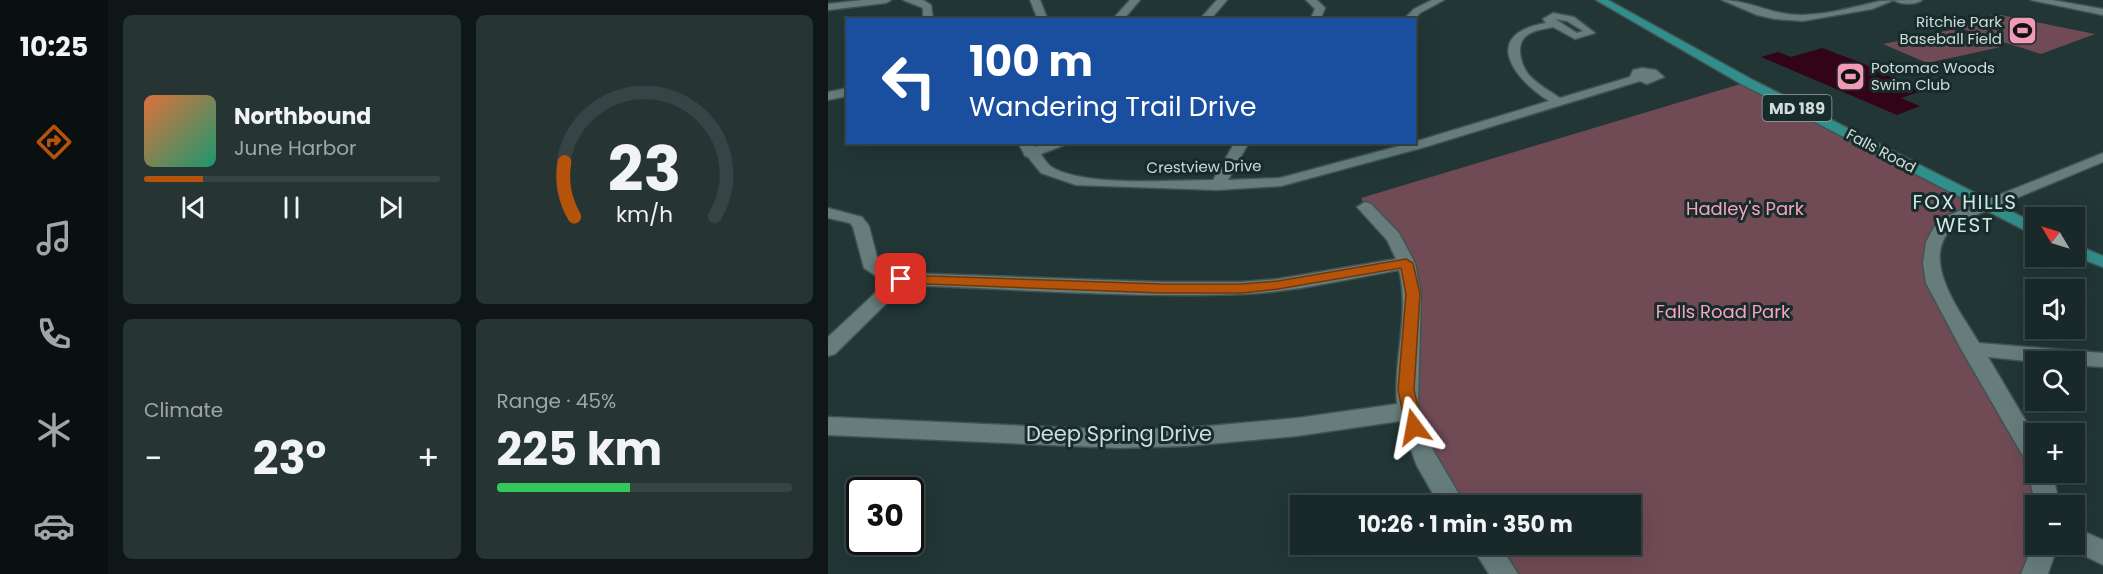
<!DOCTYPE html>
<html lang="en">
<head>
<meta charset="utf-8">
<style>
	body { margin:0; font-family:Poppins,sans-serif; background:#263434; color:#f1f3f6; height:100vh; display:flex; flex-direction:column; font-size:22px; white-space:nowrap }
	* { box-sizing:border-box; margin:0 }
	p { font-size:20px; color:#9fa6a8 }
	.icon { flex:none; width:33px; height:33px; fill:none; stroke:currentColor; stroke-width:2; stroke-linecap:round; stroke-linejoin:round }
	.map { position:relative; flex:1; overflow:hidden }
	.panel { display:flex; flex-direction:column; gap:15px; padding:15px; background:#0e1616; width:720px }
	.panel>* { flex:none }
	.hud { position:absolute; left:18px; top:18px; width:570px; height:126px; border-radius:0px; box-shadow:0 6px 24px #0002,0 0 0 2px #374445; background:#1a4fa0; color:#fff; overflow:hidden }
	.needle { width:39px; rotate:308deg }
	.fabs { position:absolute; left:1197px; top:207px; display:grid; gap:12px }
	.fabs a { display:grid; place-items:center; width:60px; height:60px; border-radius:0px; background:#192828; box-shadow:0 6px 24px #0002,0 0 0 2px #374445; font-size:30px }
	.speed { position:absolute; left:18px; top:477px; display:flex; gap:12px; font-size:30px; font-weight:700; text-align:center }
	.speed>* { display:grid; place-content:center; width:78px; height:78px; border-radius:50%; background:#192828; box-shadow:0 6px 24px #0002,0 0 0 2px #374445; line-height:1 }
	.speed .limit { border:3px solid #111; border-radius:9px; background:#fff; color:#111 }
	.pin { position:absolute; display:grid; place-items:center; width:51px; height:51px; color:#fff; margin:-26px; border-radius:12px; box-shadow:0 3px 9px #0006 }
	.me { position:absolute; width:66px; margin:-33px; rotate:347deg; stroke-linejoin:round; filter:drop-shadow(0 0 4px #0008) }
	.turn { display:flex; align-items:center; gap:21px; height:126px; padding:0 24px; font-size:27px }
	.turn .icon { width:78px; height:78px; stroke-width:2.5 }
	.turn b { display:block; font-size:42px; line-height:51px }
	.big { font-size:45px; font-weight:700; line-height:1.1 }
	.panel .tile { flex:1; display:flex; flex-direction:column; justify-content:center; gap:9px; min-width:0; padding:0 21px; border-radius:9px; background:#263434 }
	.panel .dial { align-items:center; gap:0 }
	.dial svg { height:156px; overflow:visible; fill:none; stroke:#374445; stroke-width:7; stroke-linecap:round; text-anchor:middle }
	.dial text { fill:#f1f3f6; stroke:none }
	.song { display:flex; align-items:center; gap:18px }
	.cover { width:72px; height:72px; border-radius:9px; background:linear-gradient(135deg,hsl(20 70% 55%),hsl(160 70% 35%)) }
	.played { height:6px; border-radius:3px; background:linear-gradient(90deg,#b45309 20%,#374445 20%) }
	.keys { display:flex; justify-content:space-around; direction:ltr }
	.heat { display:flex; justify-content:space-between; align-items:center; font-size:33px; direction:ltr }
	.charge { height:9px; border-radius:4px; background:linear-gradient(90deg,#34c759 45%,#374445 0) }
	.panel .tiles { flex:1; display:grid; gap:15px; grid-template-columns:repeat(2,1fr) }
	.trip { position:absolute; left:462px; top:495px; width:351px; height:60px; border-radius:0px; background:#192828; box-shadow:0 6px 24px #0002,0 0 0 2px #374445; font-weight:700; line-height:60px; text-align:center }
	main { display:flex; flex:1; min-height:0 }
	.menu { display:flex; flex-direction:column; width:108px; justify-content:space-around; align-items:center; background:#0a1010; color:#9fa6a8 }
	.menu .icon { width:42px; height:42px }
	.menu .selected { color:#b45309 }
	.menu b { font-size:27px; color:#f1f3f6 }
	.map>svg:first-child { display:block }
</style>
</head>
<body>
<main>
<nav class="menu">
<b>10:25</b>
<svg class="icon selected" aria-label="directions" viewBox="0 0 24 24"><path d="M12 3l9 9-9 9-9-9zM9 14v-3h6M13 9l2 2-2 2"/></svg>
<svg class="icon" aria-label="music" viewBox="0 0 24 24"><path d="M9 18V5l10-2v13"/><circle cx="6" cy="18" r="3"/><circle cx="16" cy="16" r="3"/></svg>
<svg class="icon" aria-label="phone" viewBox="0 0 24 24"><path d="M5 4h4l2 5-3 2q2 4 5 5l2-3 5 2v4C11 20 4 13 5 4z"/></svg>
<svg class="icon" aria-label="climate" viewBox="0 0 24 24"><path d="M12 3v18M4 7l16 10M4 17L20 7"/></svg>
<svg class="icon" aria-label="car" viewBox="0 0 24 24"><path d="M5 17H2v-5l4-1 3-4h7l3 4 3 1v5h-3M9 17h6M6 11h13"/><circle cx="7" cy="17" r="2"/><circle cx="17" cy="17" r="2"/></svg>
</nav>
<section class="panel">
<div class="tiles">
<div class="tile">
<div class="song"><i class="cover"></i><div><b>Northbound</b><p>June Harbor</p></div></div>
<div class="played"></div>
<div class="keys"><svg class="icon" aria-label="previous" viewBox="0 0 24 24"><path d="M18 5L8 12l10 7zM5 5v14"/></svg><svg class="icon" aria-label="pause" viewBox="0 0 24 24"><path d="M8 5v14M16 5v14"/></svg><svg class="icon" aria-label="next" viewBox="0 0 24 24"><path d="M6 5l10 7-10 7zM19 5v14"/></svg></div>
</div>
<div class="tile dial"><svg viewBox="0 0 100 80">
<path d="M14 69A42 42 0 1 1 86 69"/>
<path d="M14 69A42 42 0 0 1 9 41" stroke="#b45309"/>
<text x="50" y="56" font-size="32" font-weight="700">23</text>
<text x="50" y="72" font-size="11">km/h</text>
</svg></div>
<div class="tile"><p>Climate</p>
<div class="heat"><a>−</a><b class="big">23°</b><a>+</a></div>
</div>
<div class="tile"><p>Range · 45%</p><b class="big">225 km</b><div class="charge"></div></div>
</div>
</section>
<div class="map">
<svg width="1275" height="574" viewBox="0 0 1275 574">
	<rect width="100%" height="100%" fill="#213635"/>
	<path fill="#704b56" d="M1168,14l99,20 -54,20 -85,-27z
		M1127,29l46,18 -74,16 -44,-19z
		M919,82l237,124 -40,20 -11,48 103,198 12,33 -12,1 -2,68h-529l-22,-29 147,-1v-38l-176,-1 -35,-62 -13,-180 -41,-56 -4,-9z"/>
	<path fill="#330418" d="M994,48l40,15 59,28 -20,7 19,8 -23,9 -136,-58 17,-5 13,5z"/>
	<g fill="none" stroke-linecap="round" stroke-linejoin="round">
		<defs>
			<path id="minor" d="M35,0h28l-5,3 -58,7v-6z
				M75,0h20l8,5 2,15h-10v-12z
				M202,0h10l8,20h-10z
				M302,0h10l-17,20h-11z
				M389,0h10l-17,20h-11z
				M478,0h11l8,8 -5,12h-10l5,-11z
				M604,0h12l-24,13 -6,7h-11l11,-11z
				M894,0c28,0 51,16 81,15 26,-1 52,-8 77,-14 13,-1 29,-1 42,-1 -6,5 -22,5 -28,0l-22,9 -69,12 -28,-2 -18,-4z
				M1203,0h21l51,9v6z
				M725,13l21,4 21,16 -20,6 -22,-12c-8,2 -20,3 -27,9 -11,9 -5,30 3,39 9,10 21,16 31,23l70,-21 3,-7 9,-2 14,2 8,7 -17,7 -7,-3 -215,66 -144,39 -64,4 -141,-5 -35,-12 -13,-16 -3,-1 -7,-14h14l3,5 15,-5h22l-31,12c3,5 7,11 12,14 37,19 117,12 160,12l22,-38h14l-21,38 52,-2 134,-36 135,-41c-38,-24 -67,-67 -3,-78l-3,-4zM727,19l12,2 16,10 -6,2z
				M20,88v8l-20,4v-8z
				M1275,153v9l-144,60c-45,32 0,87 20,121l124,10v14l-29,-2v-3h-38l-48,-5 48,81v34h16l8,34h-24l-8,-34 2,-4 -69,-119 -35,-66 -3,-20 3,-21 8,-15 13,-11z
				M537,202l6,2 28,29 16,30 6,32 -3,109 15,46 33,56h-26l-23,-40 -17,-45 -103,15 -110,10 -69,2 -290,-13v-18l290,13 69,-2 110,-10 100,-14c-4,-44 13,-90 2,-134 -52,9 -105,22 -157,24 -112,4 -225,-5 -337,-9l-70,69 -7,2v-19l60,-56 -9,-3 -15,-10 -11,-41 -3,-4 -22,-5v-10l34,9 7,9 9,35 13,9 11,3 259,9h81l36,-3 118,-20 -9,-19 -30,-33z
				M1246,527l29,13v25l-38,-19 -1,-2h10z
				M1208,537v7h22l-10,30h-27z
				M642,544h29l19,30h-29z"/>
			<path id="major" d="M768,0h12l143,79 285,145v12l-293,-151z
				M1246,244l29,12v11l-29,-11z"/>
		</defs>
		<use href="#minor" stroke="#405352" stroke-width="3"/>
		<use href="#major" stroke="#405352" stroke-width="3"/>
		<use href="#minor" fill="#667d7c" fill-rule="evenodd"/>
		<use href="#major" fill="#328e8b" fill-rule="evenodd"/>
	</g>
	<path fill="#b45309" stroke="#753606" stroke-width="1.5" d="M578,259l7,4 7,31 -6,96 9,37 -3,5 -6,2 -6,-2 -2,-5 -8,-37 8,-96 -5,-26 -123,21 -36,4h-81l-260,-10 -7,-4 7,-4 260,9h81l36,-3z"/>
	<defs>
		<symbol id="stadium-square" viewBox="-11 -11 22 22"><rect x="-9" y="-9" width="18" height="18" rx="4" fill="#f09ab5" stroke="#172c2b"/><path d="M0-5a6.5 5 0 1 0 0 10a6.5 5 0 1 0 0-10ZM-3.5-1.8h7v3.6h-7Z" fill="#111"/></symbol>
	</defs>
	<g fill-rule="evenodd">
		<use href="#stadium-square" x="1178" y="14" width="33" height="33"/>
		<use href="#stadium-square" x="1006" y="60" width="33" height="33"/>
	</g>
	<g text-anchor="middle" stroke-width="6" stroke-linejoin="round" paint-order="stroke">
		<g font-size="15" fill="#d0dcdb" stroke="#172c2b" text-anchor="end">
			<text x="1174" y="27">Ritchie Park<tspan x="1174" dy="17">Baseball Field</tspan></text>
			<text x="1043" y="73" text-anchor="start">Potomac Woods<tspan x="1043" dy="17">Swim Club</tspan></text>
		</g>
		<g font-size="15" fill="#d0dcdb" stroke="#172c2b">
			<text transform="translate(1053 151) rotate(28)" y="5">Falls Road</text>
			<text transform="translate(376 167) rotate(-1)" y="5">Crestview Drive</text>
		</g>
		<rect fill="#172c2b" stroke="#98a7a6" stroke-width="1.5" x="934.5" y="95" width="69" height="26" rx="4.5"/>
		<g font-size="16" font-weight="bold" fill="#d0dcdb">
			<text x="969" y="114">MD 189</text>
		</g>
		<g font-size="18" fill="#f9a2bd" stroke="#172c2b">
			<text x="917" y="215">Hadley's Park</text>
			<text x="895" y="318">Falls Road Park</text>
		</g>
		<g font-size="20" letter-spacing="1.5" fill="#cfe9e7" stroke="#172c2b">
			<text x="1137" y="209">FOX HILLS<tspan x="1137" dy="23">WEST</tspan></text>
		</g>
		<g font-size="21" fill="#d0dcdb" stroke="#172c2b">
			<text x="291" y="441">Deep Spring Drive</text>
		</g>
	</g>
</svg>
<div class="fabs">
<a><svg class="needle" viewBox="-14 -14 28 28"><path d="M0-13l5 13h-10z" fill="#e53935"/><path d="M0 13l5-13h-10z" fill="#9fa6a8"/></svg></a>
<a><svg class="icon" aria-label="sound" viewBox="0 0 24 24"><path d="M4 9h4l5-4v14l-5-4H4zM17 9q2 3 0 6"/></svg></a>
<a><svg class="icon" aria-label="search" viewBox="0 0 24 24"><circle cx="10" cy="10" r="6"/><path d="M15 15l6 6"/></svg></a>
<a>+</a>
<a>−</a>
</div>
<div class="speed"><div class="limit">30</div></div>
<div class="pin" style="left:73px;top:279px;background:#d93025"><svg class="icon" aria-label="arrive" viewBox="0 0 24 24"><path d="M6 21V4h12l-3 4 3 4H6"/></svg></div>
<svg class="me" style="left:586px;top:427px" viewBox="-20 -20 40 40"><path d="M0-17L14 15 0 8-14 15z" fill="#b45309" stroke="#fff" stroke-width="4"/></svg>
<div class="trip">10:26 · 1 min · 350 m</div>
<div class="hud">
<div class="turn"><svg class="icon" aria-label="left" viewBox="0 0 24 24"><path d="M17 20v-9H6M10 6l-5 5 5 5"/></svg><div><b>100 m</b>Wandering Trail Drive</div></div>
</div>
</div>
</main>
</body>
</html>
